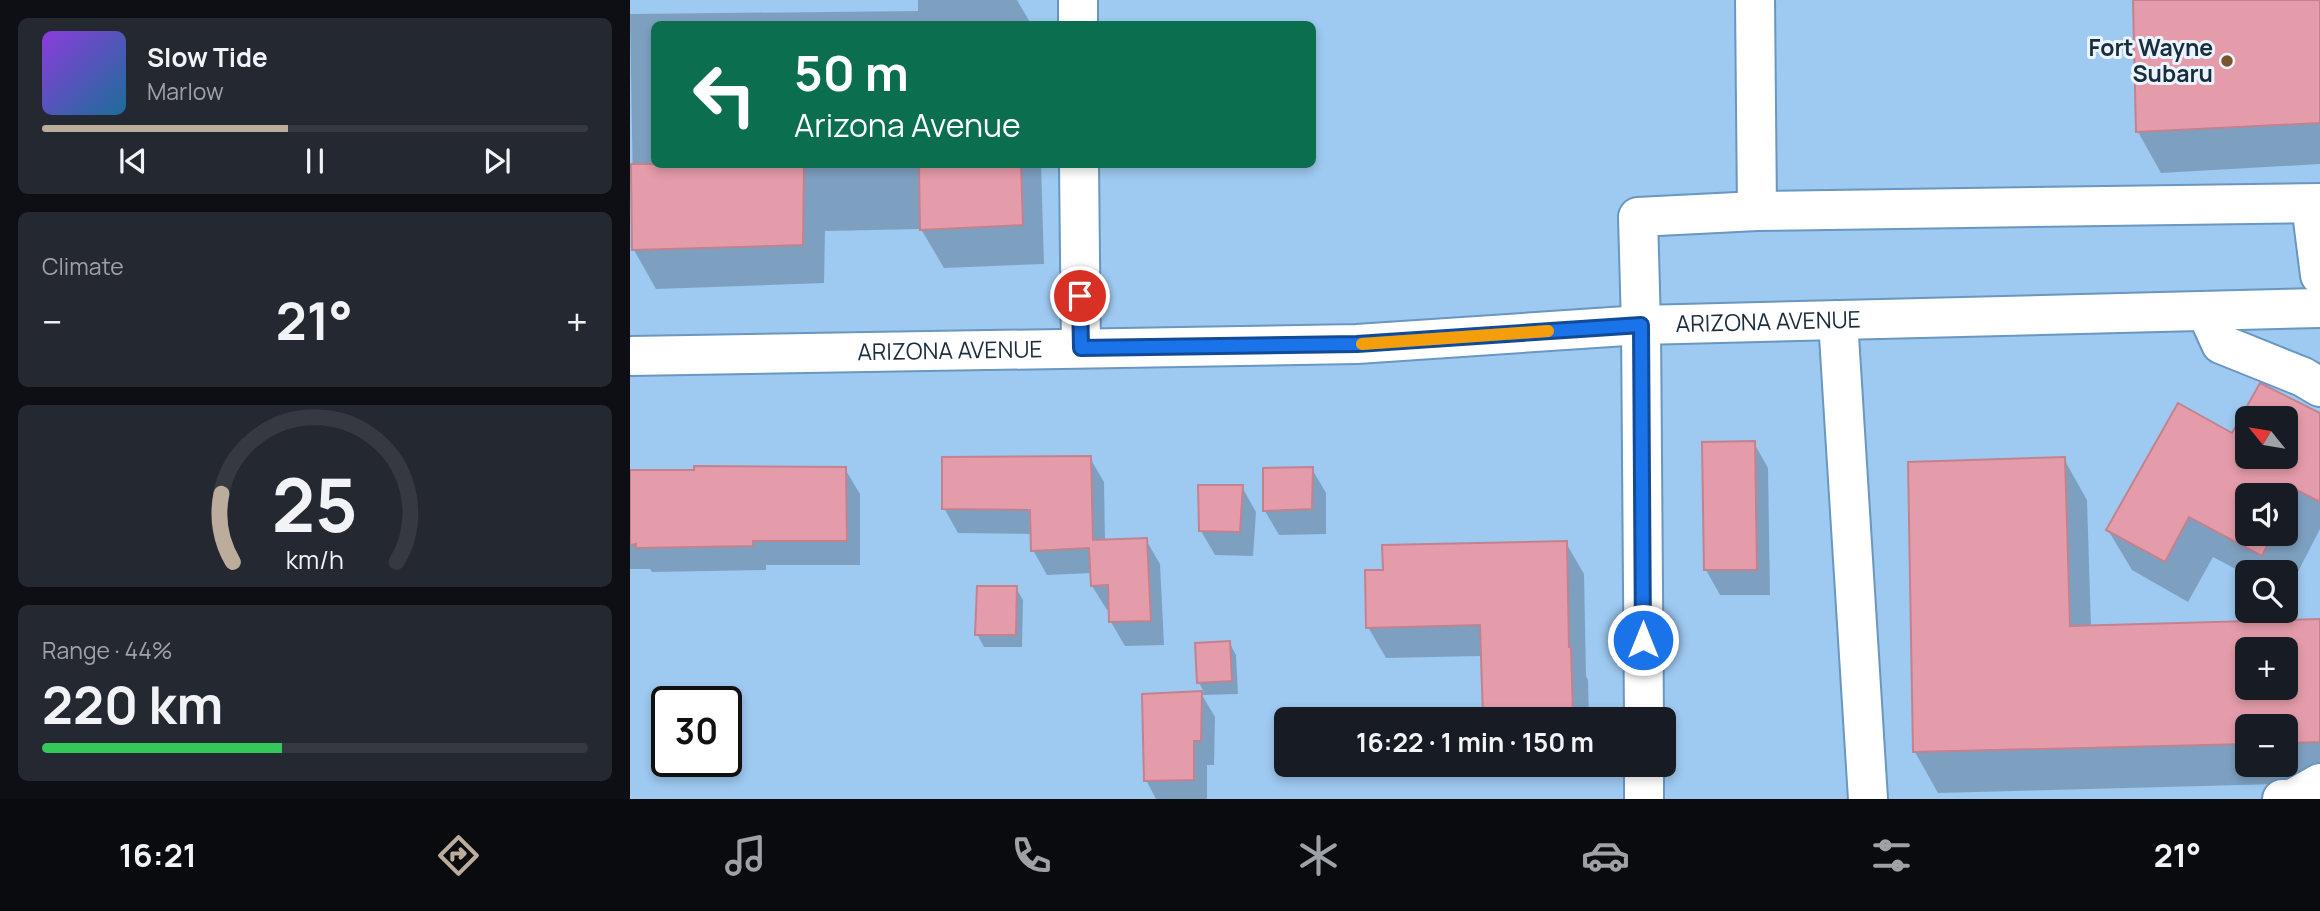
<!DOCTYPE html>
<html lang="en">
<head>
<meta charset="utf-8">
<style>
	body { margin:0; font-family:Manrope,sans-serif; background:#242831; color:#f1f3f6; height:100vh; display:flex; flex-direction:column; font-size:26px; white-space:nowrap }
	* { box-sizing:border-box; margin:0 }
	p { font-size:23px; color:#9ea1a6 }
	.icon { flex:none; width:38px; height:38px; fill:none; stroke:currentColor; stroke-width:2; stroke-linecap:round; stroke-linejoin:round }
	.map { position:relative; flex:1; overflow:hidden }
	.sheet { display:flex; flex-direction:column; gap:18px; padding:18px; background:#0d0f14; width:630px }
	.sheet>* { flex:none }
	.top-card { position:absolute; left:21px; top:21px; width:665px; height:147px; border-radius:10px; box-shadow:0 4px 10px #0003; background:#0b6e4f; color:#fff; overflow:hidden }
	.needle { width:46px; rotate:300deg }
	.controls { position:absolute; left:1605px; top:406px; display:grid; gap:14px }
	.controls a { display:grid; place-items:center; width:63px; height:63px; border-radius:10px; background:#171b24; box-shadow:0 4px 10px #0003; font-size:35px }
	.speed { position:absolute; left:21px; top:686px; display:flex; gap:14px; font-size:35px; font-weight:700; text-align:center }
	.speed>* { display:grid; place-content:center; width:91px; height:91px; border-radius:50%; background:#171b24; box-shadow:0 4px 10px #0003; line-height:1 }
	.speed .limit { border:4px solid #111; border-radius:10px; background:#fff; color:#111 }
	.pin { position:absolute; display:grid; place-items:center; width:60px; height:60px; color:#fff; margin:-30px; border:4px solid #fff; border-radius:50%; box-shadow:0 2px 7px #0007 }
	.me { position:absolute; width:77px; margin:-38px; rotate:0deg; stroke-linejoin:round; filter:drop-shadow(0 0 5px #0008) }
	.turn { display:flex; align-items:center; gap:24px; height:147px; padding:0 28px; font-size:32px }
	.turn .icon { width:91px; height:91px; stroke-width:2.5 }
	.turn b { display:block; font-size:49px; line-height:60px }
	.big { font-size:52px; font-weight:700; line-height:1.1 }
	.sheet .card { flex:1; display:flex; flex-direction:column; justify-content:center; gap:10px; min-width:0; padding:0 24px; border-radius:10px; background:#242831 }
	.sheet .dial { align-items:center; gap:0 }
	.dial svg { height:182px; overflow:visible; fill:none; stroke:#363941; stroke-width:7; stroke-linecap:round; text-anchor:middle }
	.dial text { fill:#f1f3f6; stroke:none }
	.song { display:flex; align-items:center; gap:21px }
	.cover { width:84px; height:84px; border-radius:10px; background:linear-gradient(135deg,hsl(270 70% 55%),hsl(200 70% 35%)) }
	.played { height:7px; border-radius:4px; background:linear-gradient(90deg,#bbac9c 45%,#363941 45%) }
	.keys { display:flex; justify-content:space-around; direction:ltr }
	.heat { display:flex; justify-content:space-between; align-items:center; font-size:38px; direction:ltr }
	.charge { height:10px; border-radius:5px; background:linear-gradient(90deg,#34c759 44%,#363941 0) }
	.trip { position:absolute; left:644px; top:707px; width:402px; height:70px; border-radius:10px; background:#171b24; box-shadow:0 4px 10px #0003; font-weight:700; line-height:70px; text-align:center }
	.menu { display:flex; height:112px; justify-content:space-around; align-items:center; background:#090b0e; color:#9ea1a6 }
	.menu .icon { width:49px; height:49px }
	.menu .current { color:#bbac9c }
	.menu b { font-size:32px; color:#f1f3f6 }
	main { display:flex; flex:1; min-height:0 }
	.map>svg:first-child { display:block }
</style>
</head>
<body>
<main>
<section class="sheet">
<div class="card">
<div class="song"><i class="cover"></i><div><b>Slow Tide</b><p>Marlow</p></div></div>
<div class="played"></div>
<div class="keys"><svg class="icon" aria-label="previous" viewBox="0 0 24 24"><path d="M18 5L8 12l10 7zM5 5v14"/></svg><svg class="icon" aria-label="pause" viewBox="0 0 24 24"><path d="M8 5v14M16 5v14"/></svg><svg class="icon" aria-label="next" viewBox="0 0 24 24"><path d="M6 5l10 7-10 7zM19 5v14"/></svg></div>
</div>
<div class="card"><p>Climate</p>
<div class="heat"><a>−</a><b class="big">21°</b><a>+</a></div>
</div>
<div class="card dial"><svg viewBox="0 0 100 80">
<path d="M14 69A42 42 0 1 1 86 69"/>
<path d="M14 69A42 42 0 0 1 9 39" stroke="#bbac9c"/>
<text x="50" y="56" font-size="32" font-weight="700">25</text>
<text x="50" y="72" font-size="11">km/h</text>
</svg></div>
<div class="card"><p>Range · 44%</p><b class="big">220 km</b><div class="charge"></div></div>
</section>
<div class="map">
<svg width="1690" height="799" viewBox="0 0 1690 799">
	<rect width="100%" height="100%" fill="#b2d8fc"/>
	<path fill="#9ec9f0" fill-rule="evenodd" d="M0,0h1690v799h-1690zM24,24h658v140h-658zM1617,418h39v39h-39zM1617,495h39v39h-39zM1617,572h39v39h-39zM1617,649h39v39h-39zM37,702h59v59h-59zM656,719h378v46h-378zM1617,726h39v39h-39z"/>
	<path fill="#0003" fill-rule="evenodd" d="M288,0h99l14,24h-377v140h387l3,100 -100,4 -23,-39 -96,2 -1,52 -168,6 -22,-39 -4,-236 288,-3z
		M1504,0h186v164l-159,9 -23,-41z
		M1631,385l59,30v114l-34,66v-23h-39v3l-34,-18 -25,45 -56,-32 -24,-40 124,-95zM1617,418h39v39h-39zM1617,495h39v39h-39z
		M1124,443l14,25 2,127h-50l-14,-25z
		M460,458l14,24 1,59 41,-1 14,24 4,81 -39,1 -14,-24v-12h-4l-15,-24v-13l-45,2 -14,-25v-16l-75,-1 -14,-25z
		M1434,459l23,41 4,127 229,-6v162l-382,10 -23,-41 -5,-288zM1617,649h39v39h-39zM1617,726h39v39h-39z
		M215,469l15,25v71h-94v5l-114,2 -2,-3h-20v-98z
		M682,469l14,24v41l-47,1 -14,-24z
		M612,487l14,25 -3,44 -38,-1 -14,-24z
		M936,543l18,31 2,102 2,4 1,39h-104l-3,-63 -96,2 -18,-31 16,-56z
		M386,588l7,12 -1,47h-38l-7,-13z
		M599,642l7,13 2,39 -36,1 13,22 -1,48h-7v34h-51l-10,-19 -2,-84 60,-4 -5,-9z"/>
	<path fill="#e59caa" stroke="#c2828e" stroke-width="2" fill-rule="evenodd" d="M1503,0h187v123l-184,9z
		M1,164h173l-1,81 -171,5z
		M289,164h102l2,61 -103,5z
		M1630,383l60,30v89l-23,-12 -11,21v-16h-39v39h26l-11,22 -73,-39 -24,45 -59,-32 72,-127 54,30zM1617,418h39v39h-39z
		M1125,441l2,129h-53l-2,-128z
		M461,456l2,84 54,-2 4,83 -42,1 -1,-37 -17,1 -2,-38 -58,3 -1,-41 -88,-1v-52z
		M1435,457l5,169 250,-7v123l-34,1v-17h-39v18l-334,8 -5,-290zM1617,649h39v39h-39z
		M64,466l152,1 1,74h-94v5l-117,2v-4l-6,1v-75h64z
		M683,467l-1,42 -49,2v-43z
		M568,485h45l-3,47 -41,-1z
		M937,541l2,106h2l2,69 -90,2 -3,-93 -114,3 -1,-58h18l-1,-25z
		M347,586h40l-1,49h-41z
		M600,641l2,40 -35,2 -2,-40z
		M572,691l-1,50h-7v39l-50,1 -2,-87z"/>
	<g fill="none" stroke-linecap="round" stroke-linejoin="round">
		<defs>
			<g id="minor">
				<path d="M448,0v24"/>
				<path d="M1125,0l2,211"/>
				<path d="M449,164l2,184"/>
				<path d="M1681,204l9,71"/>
				<path d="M1576,311l15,33 82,33 17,10"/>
				<path d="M1208,320l30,479"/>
				<path id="s1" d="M0,356l727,-12 284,-19 679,-17"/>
				<path d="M1014,719l-3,-394 -3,-108 119,-6 563,-8"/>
				<path d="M1014,765v34"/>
				<path d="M1652,799h10l28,-16"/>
			</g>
		</defs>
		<use href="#minor" stroke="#6997c1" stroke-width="42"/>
		<use href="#minor" stroke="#fff" stroke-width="38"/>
	</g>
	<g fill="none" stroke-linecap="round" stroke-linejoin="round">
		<defs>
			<path id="route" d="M450,296l1,52 276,-4 284,-19 2,315"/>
		</defs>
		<use href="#route" stroke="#114b97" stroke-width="18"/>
		<use href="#route" stroke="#1a73e8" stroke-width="12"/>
		<path stroke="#f59e0b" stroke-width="12" d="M732,344l186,-13"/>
	</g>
	<circle fill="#79562f" stroke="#ecf5fe" stroke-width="2.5" cx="1597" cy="61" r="7"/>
	<g text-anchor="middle" stroke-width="6" stroke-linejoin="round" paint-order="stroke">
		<g font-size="23" font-weight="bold" fill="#1a2d3e" stroke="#ecf5fe" text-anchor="end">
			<text x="1583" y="56">Fort Wayne<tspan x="1583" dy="26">Subaru</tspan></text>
		</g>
		<g font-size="23" fill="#1a2d3e" stroke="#ecf5fe">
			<text dy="8" stroke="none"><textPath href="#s1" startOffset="1139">ARIZONA AVENUE</textPath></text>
			<text dy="8" stroke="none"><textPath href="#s1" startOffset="320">ARIZONA AVENUE</textPath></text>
		</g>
	</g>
</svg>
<div class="controls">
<a><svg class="needle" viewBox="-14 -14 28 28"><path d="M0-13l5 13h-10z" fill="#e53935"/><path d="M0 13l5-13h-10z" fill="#9ea1a6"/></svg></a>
<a><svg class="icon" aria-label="sound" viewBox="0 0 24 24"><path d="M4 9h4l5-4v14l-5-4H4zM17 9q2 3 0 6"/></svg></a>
<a><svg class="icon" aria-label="search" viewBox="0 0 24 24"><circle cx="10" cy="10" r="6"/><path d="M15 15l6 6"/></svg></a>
<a>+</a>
<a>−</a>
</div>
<div class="speed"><div class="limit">30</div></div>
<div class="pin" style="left:450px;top:296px;background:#d93025"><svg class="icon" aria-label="arrive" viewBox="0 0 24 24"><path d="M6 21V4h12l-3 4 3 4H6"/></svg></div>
<svg class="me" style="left:1013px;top:640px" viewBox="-20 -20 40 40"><circle r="17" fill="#1a73e8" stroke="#fff" stroke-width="3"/><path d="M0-11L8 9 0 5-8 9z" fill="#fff"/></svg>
<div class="trip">16:22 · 1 min · 150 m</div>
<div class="top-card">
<div class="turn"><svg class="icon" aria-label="left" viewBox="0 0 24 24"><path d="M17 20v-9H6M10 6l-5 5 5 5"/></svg><div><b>50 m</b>Arizona Avenue</div></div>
</div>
</div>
</main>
<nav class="menu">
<b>16:21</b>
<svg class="icon current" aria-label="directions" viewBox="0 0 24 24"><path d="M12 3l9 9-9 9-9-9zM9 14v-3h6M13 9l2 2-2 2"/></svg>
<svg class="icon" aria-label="music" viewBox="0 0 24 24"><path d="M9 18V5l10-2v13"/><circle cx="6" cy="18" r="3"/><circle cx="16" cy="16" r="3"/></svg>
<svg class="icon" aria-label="phone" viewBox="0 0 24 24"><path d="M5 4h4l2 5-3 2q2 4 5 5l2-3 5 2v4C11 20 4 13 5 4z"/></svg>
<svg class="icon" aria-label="climate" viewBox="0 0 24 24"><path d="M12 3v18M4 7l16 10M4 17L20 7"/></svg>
<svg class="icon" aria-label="car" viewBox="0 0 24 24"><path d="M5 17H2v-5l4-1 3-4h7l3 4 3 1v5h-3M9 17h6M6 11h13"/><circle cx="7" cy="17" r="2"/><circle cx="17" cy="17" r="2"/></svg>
<svg class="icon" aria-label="filters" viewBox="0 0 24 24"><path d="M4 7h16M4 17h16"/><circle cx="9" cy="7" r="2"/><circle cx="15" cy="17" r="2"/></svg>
<b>21°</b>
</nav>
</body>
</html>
